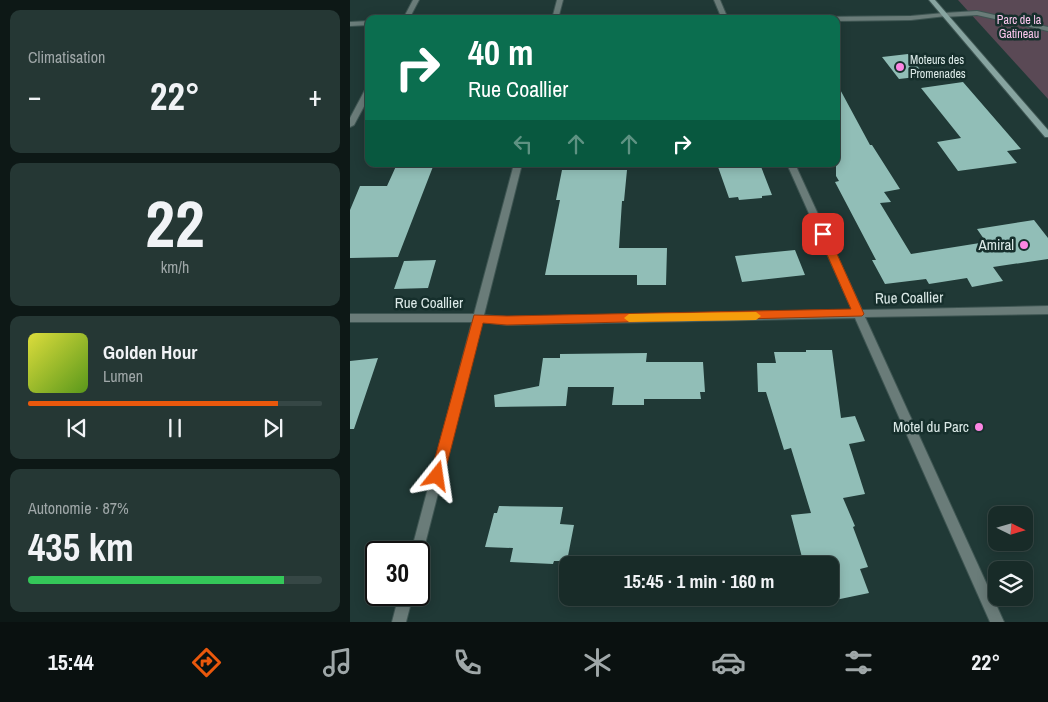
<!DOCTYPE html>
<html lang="fr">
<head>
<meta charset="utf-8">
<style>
	body { margin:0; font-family:"Archivo Narrow",sans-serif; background:#253734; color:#f1f3f6; height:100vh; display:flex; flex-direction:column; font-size:19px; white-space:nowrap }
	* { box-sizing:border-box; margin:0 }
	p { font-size:16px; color:#9fa7a8 }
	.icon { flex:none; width:28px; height:28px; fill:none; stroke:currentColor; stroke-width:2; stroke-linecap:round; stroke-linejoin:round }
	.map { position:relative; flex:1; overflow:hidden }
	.side { display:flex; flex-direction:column; gap:10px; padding:10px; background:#0d1816; width:350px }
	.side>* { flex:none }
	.guide { position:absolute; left:15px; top:15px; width:475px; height:152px; border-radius:10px; box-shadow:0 2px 12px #0003,0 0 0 1px #364745; background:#0b6e4f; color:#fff; overflow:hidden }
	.needle { width:32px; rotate:95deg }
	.fabs { position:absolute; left:638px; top:506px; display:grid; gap:10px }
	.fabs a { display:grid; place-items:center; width:45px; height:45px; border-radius:10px; background:#182b28; box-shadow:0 2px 12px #0003,0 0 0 1px #364745; font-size:25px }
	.speed { position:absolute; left:15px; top:541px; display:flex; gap:10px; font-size:25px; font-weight:700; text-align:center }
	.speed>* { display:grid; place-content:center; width:65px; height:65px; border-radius:50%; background:#182b28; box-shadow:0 2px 12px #0003,0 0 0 1px #364745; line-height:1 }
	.speed .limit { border:2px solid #111; border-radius:8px; background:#fff; color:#111 }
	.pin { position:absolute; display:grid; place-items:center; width:42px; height:42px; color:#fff; margin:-21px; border-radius:10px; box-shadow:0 2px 8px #0006 }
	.me { position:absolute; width:55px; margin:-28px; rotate:15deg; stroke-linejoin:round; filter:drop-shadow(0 0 4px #0008) }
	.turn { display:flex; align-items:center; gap:18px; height:105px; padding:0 20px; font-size:22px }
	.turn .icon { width:65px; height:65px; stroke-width:2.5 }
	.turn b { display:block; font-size:35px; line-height:42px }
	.lanes { display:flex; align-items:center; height:48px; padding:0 20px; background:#0003; justify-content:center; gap:25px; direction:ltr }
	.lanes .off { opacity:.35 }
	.big { font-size:38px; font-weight:700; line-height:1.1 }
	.side .card { flex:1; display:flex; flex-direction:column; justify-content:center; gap:8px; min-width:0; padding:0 18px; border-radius:10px; background:#253734 }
	.side .dial { align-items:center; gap:0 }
	.dial b { font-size:65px; line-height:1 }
	.song { display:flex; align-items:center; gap:15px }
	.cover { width:60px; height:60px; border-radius:8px; background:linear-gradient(135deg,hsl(60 70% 55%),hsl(90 70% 35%)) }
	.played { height:5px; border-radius:2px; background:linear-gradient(90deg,#ea580c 85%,#364745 85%) }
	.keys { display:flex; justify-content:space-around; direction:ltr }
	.heat { display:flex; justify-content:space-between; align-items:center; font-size:28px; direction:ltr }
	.charge { height:8px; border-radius:4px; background:linear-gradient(90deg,#34c759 87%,#364745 0) }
	.trip { position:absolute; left:209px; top:556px; width:280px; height:50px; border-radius:10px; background:#182b28; box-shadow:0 2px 12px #0003,0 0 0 1px #364745; font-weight:700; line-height:50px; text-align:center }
	.tabs { display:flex; height:80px; justify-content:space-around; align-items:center; background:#0a1110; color:#9fa7a8 }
	.tabs .icon { width:35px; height:35px }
	.tabs .current { color:#ea580c }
	.tabs b { font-size:22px; color:#f1f3f6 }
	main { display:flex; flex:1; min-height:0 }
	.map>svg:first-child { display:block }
</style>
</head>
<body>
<main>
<section class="side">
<div class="card"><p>Climatisation</p>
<div class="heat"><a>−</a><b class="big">22°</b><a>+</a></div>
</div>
<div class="card dial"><b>22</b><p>km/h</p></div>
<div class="card">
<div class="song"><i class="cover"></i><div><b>Golden Hour</b><p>Lumen</p></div></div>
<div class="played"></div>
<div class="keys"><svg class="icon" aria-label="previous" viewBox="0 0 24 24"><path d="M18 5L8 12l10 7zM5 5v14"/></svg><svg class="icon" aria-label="pause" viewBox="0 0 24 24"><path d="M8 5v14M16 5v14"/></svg><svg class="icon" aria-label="next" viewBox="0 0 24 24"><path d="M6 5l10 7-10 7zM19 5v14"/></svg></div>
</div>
<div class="card"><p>Autonomie · 87%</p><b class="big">435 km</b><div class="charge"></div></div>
</section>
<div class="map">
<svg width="698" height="622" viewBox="0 0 698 622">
	<rect width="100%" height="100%" fill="#203936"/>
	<path fill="#5a4955" d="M608,0h90v99z"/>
	<path fill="#91beb7" d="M558,54l17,22 -26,3 -17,-22z
		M486,82l34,63h2l28,44 -16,3 7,10 -11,1 31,51 75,-12 -9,-13 57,-9 14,18v21l-55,8 10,14 -31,6 -5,-9 -38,6 -3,-5 -41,5 -13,-24h4l-41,-78 4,-1 -3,-5z
		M613,82l58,67 -14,2 10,12 -59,8 -21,-29 24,-4 -40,-50z
		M47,164h37l-36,93 -48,1v-48l10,-24h27z
		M367,164h43l12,31 -10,1v2l-23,2 -1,-3 -9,1z
		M212,170h65l-3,31h-2l-3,47h48l-1,37h-29v-10h-92l15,-75h-4z
		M445,250l10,25 -63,7 -7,-26z
		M86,260l-8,28 -34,1 10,-28z
		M456,350h26l9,68 14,-2 10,25 -16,3 16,50 -22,4 12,28 -2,1 15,40 -8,2 9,24 -53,11 -2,-6h16v-33h-26l-13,-50 20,-2 -20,-65 -7,2 -18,-58h-8l-1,-29h19l-2,-11h32z
		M297,353l-1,9h57l2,30h-5l1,7h-57v6h-32l2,-18h-46l-2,19 -71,1 -1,-12 45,-9 4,-28h17v-4z
		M28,358l-24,71h-4v-68z
		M149,506l64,1 -3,17 14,1 -7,36h-13l-1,3 -43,-2 3,-14 -28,-1 9,-34h3z"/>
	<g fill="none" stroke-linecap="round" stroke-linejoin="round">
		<defs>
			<path id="minor" d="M63,0h6l-10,19h-6z
				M207,0h6l-5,19h-6z
				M364,0h6l8,19h-6z
				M594,13l3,2 -1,1 -35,4 -75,1v-2h-23l3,-2 95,-1z
				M19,21v4l-19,1v-4z
				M16,88h3v9l-15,28 -4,2v-9z
				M164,164h8l-38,151 23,2 345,-7 -65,-146h8l67,146 186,-4v8l-183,3 139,305h-14l-135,-304 -348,7 -25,-3 -59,230 -1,4 -3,1v-5h-8l61,-230h-122v-8h124z
				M49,595h14l-7,27h-14z"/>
			<path id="tertiary" d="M627,11l71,16v4l-71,-16 -33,2 -3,-2 3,-2z"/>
			<path id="secondary" d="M579,0h6l113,130v7h-3z"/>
		</defs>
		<use href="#minor" stroke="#3e5552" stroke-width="2"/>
		<use href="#tertiary" stroke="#3e5552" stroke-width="2"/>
		<use href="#secondary" stroke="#3e5552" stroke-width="2"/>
		<use href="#minor" fill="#6a7c79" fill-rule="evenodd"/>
		<use href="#tertiary" fill="#6a7c79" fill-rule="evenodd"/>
		<use href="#secondary" fill="#87a4a0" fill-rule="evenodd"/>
	</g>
	<path fill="#ea580c" stroke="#983908" d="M473,230l5,4 36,80 -2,2 -355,9 -24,-2 -39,153 -2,4 -5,2 -5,-2 -2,-4 44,-161 33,1 344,-7 -33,-75z"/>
	<path fill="#f59e0b" d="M406,312l5,4 -5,4 -127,2 -5,-4 5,-4z"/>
	<g fill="#fc86e3" stroke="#162f2c" stroke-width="2">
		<circle cx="550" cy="67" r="5"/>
		<circle cx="674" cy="245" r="5"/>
		<circle cx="629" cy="427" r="5"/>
	</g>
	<g text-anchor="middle" stroke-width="5" stroke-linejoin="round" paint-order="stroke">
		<g font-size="12" fill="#fac6ed" stroke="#162f2c">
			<text x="669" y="24">Parc de la<tspan x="669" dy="14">Gatineau</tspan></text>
		</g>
		<g font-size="12" fill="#dbe9e7" stroke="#162f2c" text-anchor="start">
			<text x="560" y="64">Moteurs des<tspan x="560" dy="14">Promenades</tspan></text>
		</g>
		<g font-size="15" fill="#dbe9e7" stroke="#162f2c" text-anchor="end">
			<text x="664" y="250">Amiral</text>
			<text x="619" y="432">Motel du Parc</text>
		</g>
		<g font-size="15" fill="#dbe9e7" stroke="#162f2c">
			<text transform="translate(559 298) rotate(-1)" y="5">Rue Coallier</text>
			<text x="79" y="308">Rue Coallier</text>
		</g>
	</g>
</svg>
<div class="fabs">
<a><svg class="needle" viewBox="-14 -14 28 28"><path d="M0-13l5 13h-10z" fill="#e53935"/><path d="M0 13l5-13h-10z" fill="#9fa7a8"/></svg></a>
<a><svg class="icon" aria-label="layers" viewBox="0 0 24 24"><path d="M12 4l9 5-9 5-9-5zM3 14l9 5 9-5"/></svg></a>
</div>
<div class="speed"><div class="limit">30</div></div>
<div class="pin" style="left:473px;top:234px;background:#d93025"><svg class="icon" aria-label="arrive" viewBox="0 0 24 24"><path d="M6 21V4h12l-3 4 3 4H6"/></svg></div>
<svg class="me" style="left:87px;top:476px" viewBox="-20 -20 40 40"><path d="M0-17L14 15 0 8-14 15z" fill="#ea580c" stroke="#fff" stroke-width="4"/></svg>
<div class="trip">15:45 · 1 min · 160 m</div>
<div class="guide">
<div class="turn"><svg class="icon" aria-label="right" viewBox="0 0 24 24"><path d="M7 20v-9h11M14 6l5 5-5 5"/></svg><div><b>40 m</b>Rue Coallier</div></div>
<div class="lanes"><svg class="icon off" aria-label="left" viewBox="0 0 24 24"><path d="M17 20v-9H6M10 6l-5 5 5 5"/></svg><svg class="icon off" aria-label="ahead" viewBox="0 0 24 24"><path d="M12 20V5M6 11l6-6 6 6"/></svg><svg class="icon off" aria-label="ahead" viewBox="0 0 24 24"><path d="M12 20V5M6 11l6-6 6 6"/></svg><svg class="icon" aria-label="right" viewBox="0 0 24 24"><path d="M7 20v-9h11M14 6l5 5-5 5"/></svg></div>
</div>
</div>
</main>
<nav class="tabs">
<b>15:44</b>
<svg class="icon current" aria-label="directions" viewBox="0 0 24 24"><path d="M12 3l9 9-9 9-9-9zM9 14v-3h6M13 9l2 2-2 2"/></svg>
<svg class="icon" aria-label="music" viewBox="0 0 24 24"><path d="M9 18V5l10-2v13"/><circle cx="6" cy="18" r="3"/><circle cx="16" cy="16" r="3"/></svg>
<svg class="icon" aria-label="phone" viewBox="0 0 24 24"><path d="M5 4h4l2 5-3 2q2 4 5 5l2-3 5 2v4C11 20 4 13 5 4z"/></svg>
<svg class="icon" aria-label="climate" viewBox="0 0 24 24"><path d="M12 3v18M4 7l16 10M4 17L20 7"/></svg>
<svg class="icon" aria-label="car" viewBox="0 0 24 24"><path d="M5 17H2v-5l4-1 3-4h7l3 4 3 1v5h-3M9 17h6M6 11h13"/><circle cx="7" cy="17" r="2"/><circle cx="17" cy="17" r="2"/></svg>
<svg class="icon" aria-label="filters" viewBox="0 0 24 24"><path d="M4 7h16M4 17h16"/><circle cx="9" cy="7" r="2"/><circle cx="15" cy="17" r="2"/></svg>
<b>22°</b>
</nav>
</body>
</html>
